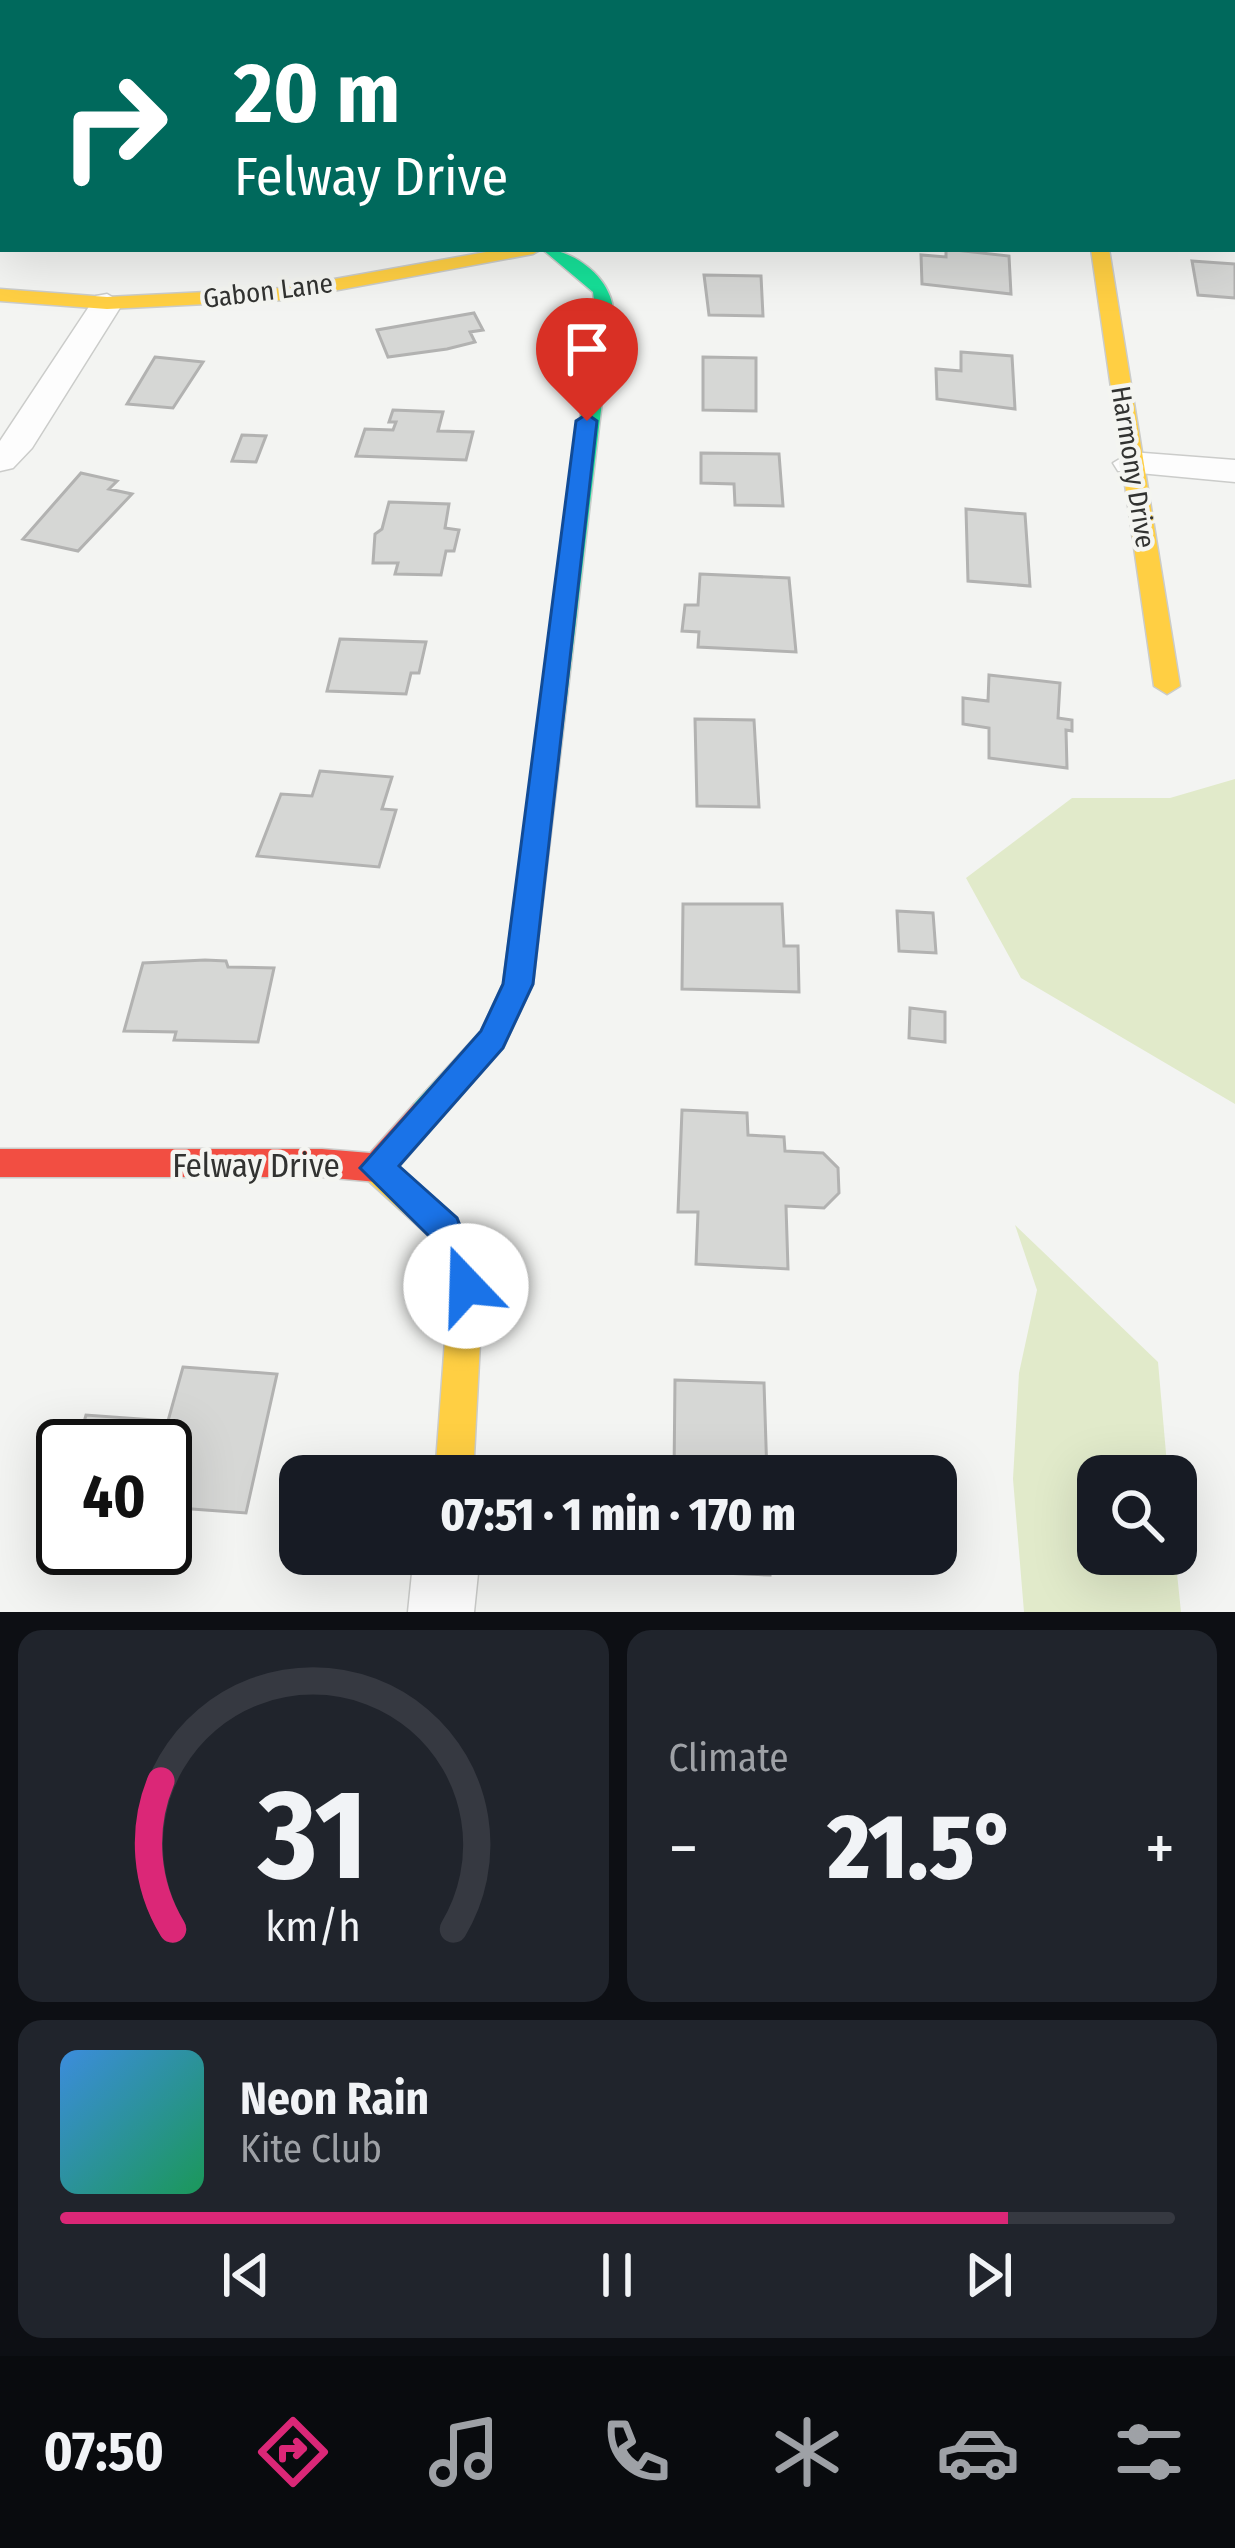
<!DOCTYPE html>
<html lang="en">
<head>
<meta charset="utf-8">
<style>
	body { margin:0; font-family:"Fira Sans Condensed",sans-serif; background:#20242c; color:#f1f3f6; height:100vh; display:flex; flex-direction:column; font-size:45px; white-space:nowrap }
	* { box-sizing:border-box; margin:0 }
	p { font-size:39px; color:#9ea1a6 }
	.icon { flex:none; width:66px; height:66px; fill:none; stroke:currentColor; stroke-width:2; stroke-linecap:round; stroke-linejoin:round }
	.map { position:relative; height:1612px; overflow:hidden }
	.drawer { display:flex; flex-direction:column; gap:18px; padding:18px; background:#0d0f14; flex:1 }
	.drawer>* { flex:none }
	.banner { position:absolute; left:0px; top:0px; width:1236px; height:252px; box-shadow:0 12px 48px #0002; background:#00695c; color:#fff; overflow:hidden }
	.fabs { position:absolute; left:1077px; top:1455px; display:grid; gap:24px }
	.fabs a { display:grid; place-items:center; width:120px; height:120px; border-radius:24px; background:#171b24; box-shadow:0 12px 48px #0002; font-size:60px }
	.speed { position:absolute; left:36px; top:1419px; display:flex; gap:24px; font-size:60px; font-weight:700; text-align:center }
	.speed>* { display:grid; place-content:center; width:156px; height:156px; border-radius:50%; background:#171b24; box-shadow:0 12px 48px #0002; line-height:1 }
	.speed .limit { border:6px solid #111; border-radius:18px; background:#fff; color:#111 }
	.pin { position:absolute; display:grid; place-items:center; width:102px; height:102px; color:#fff; margin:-123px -51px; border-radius:50% 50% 50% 0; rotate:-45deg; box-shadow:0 0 12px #0007 }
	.pin .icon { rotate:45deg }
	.me { position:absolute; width:132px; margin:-66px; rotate:339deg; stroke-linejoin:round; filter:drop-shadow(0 0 9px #0008) }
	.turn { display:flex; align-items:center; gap:42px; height:252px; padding:0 36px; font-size:54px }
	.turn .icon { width:156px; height:156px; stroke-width:2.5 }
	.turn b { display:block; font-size:84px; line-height:102px }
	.big { font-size:90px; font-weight:800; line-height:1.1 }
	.drawer .card { flex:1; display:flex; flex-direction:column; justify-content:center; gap:18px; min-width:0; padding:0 42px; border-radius:24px; background:#20242c }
	.drawer .dial { align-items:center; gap:0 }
	.dial svg { height:312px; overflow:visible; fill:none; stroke:#363941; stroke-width:7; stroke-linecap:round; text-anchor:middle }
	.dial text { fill:#f1f3f6; stroke:none }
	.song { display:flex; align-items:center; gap:36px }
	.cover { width:144px; height:144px; border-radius:18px; background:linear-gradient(135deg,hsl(210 70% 55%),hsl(150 70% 35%)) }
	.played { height:12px; border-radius:6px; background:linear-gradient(90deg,#db2777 85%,#363941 85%) }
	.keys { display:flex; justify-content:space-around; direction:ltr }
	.heat { display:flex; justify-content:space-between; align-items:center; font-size:66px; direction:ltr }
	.drawer .tiles { flex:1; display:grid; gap:18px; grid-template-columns:1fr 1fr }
	.card:last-child { grid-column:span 2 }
	.trip { position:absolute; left:279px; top:1455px; width:678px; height:120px; border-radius:24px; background:#171b24; box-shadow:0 12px 48px #0002; font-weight:800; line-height:120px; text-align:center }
	.tabs { display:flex; height:192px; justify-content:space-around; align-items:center; background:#090b0e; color:#9ea1a6 }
	.tabs .icon { width:84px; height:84px }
	.tabs .active { color:#db2777 }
	.tabs b { font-size:54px; color:#f1f3f6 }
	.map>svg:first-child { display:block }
</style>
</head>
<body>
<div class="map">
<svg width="1235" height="1612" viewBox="0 0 1235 1612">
	<rect width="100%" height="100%" fill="#f3f4f2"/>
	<path fill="#e1eaca" d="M1235,779v325l-214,-126 -55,-100 106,-80h98z
		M1015,1225l143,137 10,114h-70v78h77l6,58h-157l-11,-133 6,-106 18,-83z"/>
	<path fill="#d6d7d5" stroke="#b2b2b1" stroke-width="3" d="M946,249l63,7 2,38 -89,-10 -1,-29 25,2z
		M1192,261l43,3v34l-37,-3z
		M704,275l57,1 2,40 -54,-1z
		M474,313l9,17 -13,2 5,10 -28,7 -59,8 -11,-27z
		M961,352l51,4 3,53 -78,-10 -1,-30 25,2z
		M155,357l48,5 -30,46 -46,-4z
		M703,357l53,1v53l-53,-1z
		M393,410l50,2 -5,19 35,1 -7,28 -110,-4 9,-27 28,1 3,-8h-7z
		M242,435l24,1 -10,26 -24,-1z
		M701,453l78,1 4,52 -48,-1 -1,-21 -33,-1z
		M81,473l36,8 -8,8 23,5 -54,57 -55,-12z
		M389,502l60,2 -4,24 14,2 -5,21h-8l-5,24 -46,-1 3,-11h-25l2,-29 7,-5z
		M966,509l59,5 5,72 -62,-5z
		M700,574l89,4 7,74 -98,-5 1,-15 -17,-1 3,-26h13z
		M340,639l86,3 -7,31h-8l-5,21 -79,-3z
		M989,675l71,8 -2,35 14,2v11l-6,-1 1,38 -78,-10v-30l-26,-4v-26l25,3z
		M695,719l59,1 5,87 -62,-1z
		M320,771l72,6 -10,32 14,1 -17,57 -122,-11 24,-62 31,2z
		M683,904h99l2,42h14l1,46 -117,-3z
		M897,911l36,2 3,40 -37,-2z
		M205,960l21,1 2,6 46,1 -16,74 -84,-2 2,-8 -52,-1 19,-68z
		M910,1008l35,4v30l-36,-4z
		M682,1110l65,3 1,22 36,2 1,14 38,2 15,15 1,25 -15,15 -38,-2 2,63 -92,-5 2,-52h-20z
		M183,1367l94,7 -31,139 -81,-6v-61h-88l9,-31 82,6z
		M675,1380l89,3 3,93h-93z
		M673,1554h97v21l-97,-4z"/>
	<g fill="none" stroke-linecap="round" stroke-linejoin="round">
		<defs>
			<path id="street" d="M1052,0h24l1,3h-24z
				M1233,56h2v14h-2z
				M0,61h3v15h-3z
				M107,294l16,9 -91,145 -19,20 -13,3v-30l96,-145z
				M1131,452l104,8v22l-117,-11 -5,-8z
				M414,1554h66l-6,58h-66z"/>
			<path id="fast" d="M542,249c31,0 68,28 71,60l-80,675 -30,64 -67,76 -11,4 -11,-4 -5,-10 5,-10 67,-73 22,-47 92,-675 -2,-17z"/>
			<path id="slow" d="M503,249h39l-9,5 -249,46 -177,9 -107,-8v-12l107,8 177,-9z
				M1091,249h18l71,437 -13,8 -13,-8z
				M377,1154l12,4 68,60 26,68 -10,190h-38l14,-190 -18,-48 -66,-60 -4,-10 4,-10z"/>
			<path id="jam" d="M425,1100l11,4 5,10 -5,10 -47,54 -12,4 -55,-5h-322v-28h322l48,4 44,-49z"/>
		</defs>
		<use href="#street" stroke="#cbccca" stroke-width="3"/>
		<use href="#fast" stroke="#cbccca" stroke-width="3"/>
		<use href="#slow" stroke="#cbccca" stroke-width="3"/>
		<use href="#jam" stroke="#cbccca" stroke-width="3"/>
		<use href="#street" fill="#fdfdfd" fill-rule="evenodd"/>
		<use href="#fast" fill="#16e098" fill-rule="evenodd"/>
		<use href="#slow" fill="#ffcf43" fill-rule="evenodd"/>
		<use href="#jam" fill="#f24e42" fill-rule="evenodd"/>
	</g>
	<path fill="#1a73e8" stroke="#114b97" stroke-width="3" d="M587,414l10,7 -64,563 -30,64 -104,118 58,52 27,68 -5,11 -13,5 -12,-5 -23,-59 -71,-70 121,-137 22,-47 73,-563z"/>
	<g text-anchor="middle" stroke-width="9" stroke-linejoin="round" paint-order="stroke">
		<g font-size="27" fill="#323331" stroke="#f4f5f1">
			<text transform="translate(268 291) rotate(-7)" y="9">Gabon Lane</text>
			<text transform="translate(1133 467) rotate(81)" y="9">Harmony Drive</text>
		</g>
		<g font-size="33" fill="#323331" stroke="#f4f5f1">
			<text x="256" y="1177">Felway Drive</text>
		</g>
	</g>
</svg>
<div class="fabs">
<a><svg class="icon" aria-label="search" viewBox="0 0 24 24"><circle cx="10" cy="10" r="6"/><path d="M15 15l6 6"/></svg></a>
</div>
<div class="speed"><div class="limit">40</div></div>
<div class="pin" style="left:587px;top:421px;background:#d93025"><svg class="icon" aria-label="arrive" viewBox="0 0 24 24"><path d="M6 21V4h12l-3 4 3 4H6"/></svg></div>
<svg class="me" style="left:466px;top:1286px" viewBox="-20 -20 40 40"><circle r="19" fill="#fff"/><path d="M0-13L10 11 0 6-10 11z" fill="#1a73e8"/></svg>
<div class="trip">07:51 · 1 min · 170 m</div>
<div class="banner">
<div class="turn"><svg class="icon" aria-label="right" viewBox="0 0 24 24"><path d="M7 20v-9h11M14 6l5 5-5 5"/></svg><div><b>20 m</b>Felway Drive</div></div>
</div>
</div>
<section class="drawer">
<div class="tiles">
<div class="card dial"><svg viewBox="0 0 100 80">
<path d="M14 69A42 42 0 1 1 86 69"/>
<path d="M14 69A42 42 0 0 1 11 31" stroke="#db2777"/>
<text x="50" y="56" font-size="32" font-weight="700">31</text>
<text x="50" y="72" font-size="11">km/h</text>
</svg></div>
<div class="card"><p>Climate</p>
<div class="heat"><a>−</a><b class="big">21.5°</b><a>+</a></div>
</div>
<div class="card">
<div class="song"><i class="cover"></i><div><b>Neon Rain</b><p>Kite Club</p></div></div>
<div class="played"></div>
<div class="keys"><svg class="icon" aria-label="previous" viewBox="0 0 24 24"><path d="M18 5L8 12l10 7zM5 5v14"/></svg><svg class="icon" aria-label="pause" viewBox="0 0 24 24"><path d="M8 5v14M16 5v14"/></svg><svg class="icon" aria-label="next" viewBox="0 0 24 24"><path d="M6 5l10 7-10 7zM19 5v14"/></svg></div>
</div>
</div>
</section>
<nav class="tabs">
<b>07:50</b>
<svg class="icon active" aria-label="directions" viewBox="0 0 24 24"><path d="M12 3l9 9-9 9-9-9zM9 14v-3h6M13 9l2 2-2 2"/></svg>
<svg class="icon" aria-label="music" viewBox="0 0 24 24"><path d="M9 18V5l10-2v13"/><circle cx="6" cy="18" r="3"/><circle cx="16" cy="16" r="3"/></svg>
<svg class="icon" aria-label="phone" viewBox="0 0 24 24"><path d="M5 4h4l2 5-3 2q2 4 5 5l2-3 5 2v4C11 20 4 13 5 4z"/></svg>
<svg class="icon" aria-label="climate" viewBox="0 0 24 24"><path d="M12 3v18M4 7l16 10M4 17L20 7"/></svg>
<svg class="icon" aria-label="car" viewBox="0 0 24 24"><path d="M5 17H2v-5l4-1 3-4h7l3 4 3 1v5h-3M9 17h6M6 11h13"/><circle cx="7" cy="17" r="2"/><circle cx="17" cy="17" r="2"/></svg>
<svg class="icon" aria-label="filters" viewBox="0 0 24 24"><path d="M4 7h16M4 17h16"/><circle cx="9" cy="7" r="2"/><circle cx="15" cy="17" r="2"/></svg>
</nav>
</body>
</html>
